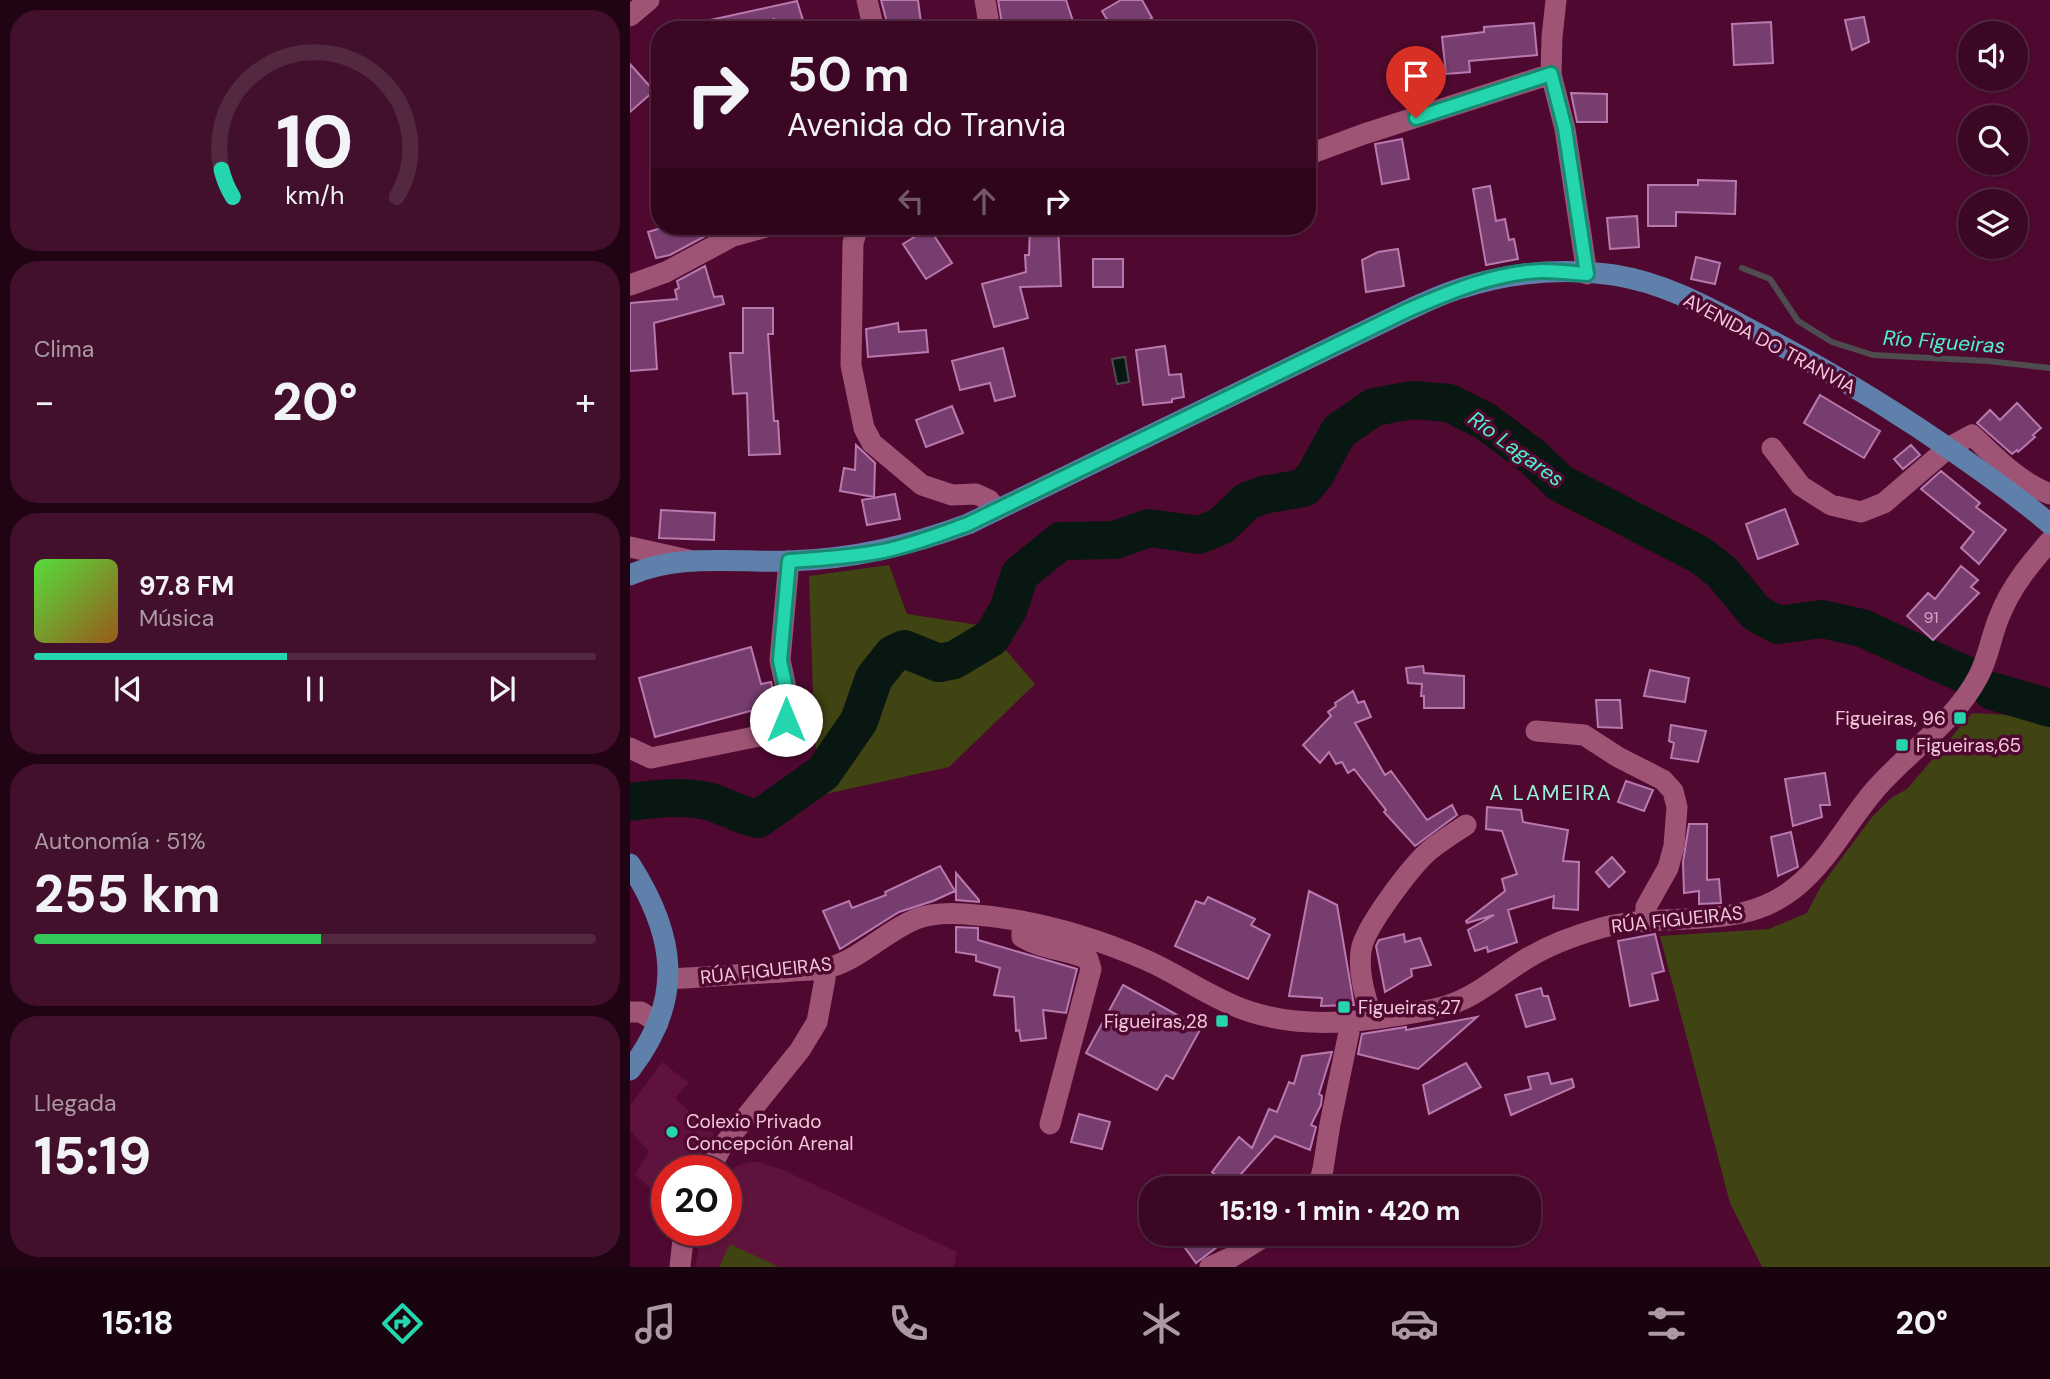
<!DOCTYPE html>
<html lang="es">
<head>
<meta charset="utf-8">
<style>
	body { margin:0; font-family:"DM Sans",sans-serif; background:#42102c; color:#f1f3f6; height:100vh; display:flex; flex-direction:column; font-size:26px; white-space:nowrap }
	* { box-sizing:border-box; margin:0 }
	p { font-size:23px; color:#ac99a6 }
	.icon { flex:none; width:38px; height:38px; fill:none; stroke:currentColor; stroke-width:2; stroke-linecap:round; stroke-linejoin:round }
	.map { position:relative; flex:1; overflow:hidden }
	.drawer { display:flex; flex-direction:column; gap:10px; padding:10px; background:#200414; width:630px }
	.drawer>* { flex:none }
	.hud { position:absolute; left:21px; top:21px; width:665px; height:214px; border-radius:28px; box-shadow:0 2px 5px #0004,0 0 0 2px #542841; background:#3b0724; color:#f1f3f6; overflow:hidden }
	.buttons { position:absolute; left:1328px; top:21px; display:grid; gap:14px }
	.buttons a { display:grid; place-items:center; width:70px; height:70px; border-radius:50%; background:#3b0724; box-shadow:0 2px 5px #0004,0 0 0 2px #542841; font-size:35px }
	.speed { position:absolute; left:21px; top:1155px; display:flex; gap:14px; font-size:35px; font-weight:700; text-align:center }
	.speed>* { display:grid; place-content:center; width:91px; height:91px; border-radius:50%; background:#3b0724; box-shadow:0 2px 5px #0004,0 0 0 2px #542841; line-height:1 }
	.speed .limit { border:10px solid #d22; background:#fff; color:#111 }
	.pin { position:absolute; display:grid; place-items:center; width:60px; height:60px; color:#fff; margin:-72px -30px; border-radius:50% 50% 50% 0; rotate:-45deg; box-shadow:0 0 7px #0007 }
	.pin .icon { rotate:45deg }
	.me { position:absolute; width:77px; margin:-38px; rotate:0deg; stroke-linejoin:round; filter:drop-shadow(0 0 5px #0008) }
	.turn { display:flex; align-items:center; gap:24px; height:147px; padding:0 21px; font-size:32px }
	.turn .icon { width:91px; height:91px; stroke-width:2.5 }
	.turn b { display:block; font-size:49px; line-height:60px }
	.lanes { display:flex; align-items:center; height:66px; padding:0 21px; background:#0003; justify-content:center; gap:35px; direction:ltr }
	.lanes .off { opacity:.35 }
	.big { font-size:52px; font-weight:800; line-height:1.1 }
	.drawer .card { flex:1; display:flex; flex-direction:column; justify-content:center; gap:10px; min-width:0; padding:0 24px; border-radius:28px; background:#42102c }
	.drawer .dial { align-items:center; gap:0 }
	.dial svg { height:182px; overflow:visible; fill:none; stroke:#542841; stroke-width:7; stroke-linecap:round; text-anchor:middle }
	.dial text { fill:#f1f3f6; stroke:none }
	.song { display:flex; align-items:center; gap:21px }
	.cover { width:84px; height:84px; border-radius:10px; background:linear-gradient(135deg,hsl(110 70% 55%),hsl(30 70% 35%)) }
	.played { height:7px; border-radius:4px; background:linear-gradient(90deg,#25d5ae 45%,#542841 45%) }
	.keys { display:flex; justify-content:space-around; direction:ltr }
	.heat { display:flex; justify-content:space-between; align-items:center; font-size:38px; direction:ltr }
	.charge { height:10px; border-radius:5px; background:linear-gradient(90deg,#34c759 51%,#542841 0) }
	.trip { position:absolute; left:509px; top:1176px; width:402px; height:70px; border-radius:28px; background:#3b0724; box-shadow:0 2px 5px #0004,0 0 0 2px #542841; font-weight:800; line-height:70px; text-align:center }
	.tab-bar { display:flex; height:112px; justify-content:space-around; align-items:center; background:#18030e; color:#ac99a6 }
	.tab-bar .icon { width:49px; height:49px }
	.tab-bar .on { color:#25d5ae }
	.tab-bar b { font-size:32px; color:#f1f3f6 }
	main { display:flex; flex:1; min-height:0 }
	.map>svg:first-child { display:block }
</style>
</head>
<body>
<main>
<section class="drawer">
<div class="card dial"><svg viewBox="0 0 100 80">
<path d="M14 69A42 42 0 1 1 86 69"/>
<path d="M14 69A42 42 0 0 1 9 57" stroke="#25d5ae"/>
<text x="50" y="56" font-size="32" font-weight="700">10</text>
<text x="50" y="72" font-size="11">km/h</text>
</svg></div>
<div class="card"><p>Clima</p>
<div class="heat"><a>−</a><b class="big">20°</b><a>+</a></div>
</div>
<div class="card">
<div class="song"><i class="cover"></i><div><b>97.8 FM</b><p>Música</p></div></div>
<div class="played"></div>
<div class="keys"><svg class="icon" aria-label="previous" viewBox="0 0 24 24"><path d="M18 5L8 12l10 7zM5 5v14"/></svg><svg class="icon" aria-label="pause" viewBox="0 0 24 24"><path d="M8 5v14M16 5v14"/></svg><svg class="icon" aria-label="next" viewBox="0 0 24 24"><path d="M6 5l10 7-10 7zM19 5v14"/></svg></div>
</div>
<div class="card"><p>Autonomía · 51%</p><b class="big">255 km</b><div class="charge"></div></div>
<div class="card"><p>Llegada</p><b class="big">15:19</b></div>
</section>
<div class="map">
<svg width="1420" height="1267" viewBox="0 0 1420 1267">
	<rect width="100%" height="100%" fill="#4f0930"/>
	<path fill="#5f123b" d="M32,1062l27,21 -14,15 39,36 -24,37h-23l-1,33 -31,-30 14,-22 -19,-22v-24z
		M122,1162h8l23,8 174,82 -3,15h-259l7,-37h24v-56l12,-9z"/>
	<path fill="#404312" d="M259,565l18,49 78,12 50,58 -86,83 -128,28 -6,-54 3,-26 -5,-21 -4,-118z
		M1342,713l57,3 21,5v546h-288l-32,-64 -70,-267 109,-7 38,-16 14,-27 51,-69 19,-19 16,-9z
		M100,1244l49,23h-60z"/>
	<path fill="#081712" stroke="#4e4c4e" stroke-width="2" d="M495,357l4,25 -12,2 -5,-25z"/>
	<g fill="none" stroke-linecap="round" stroke-linejoin="round">
		<path stroke="#4e4c4e" stroke-width="6" d="M1112,268l28,11 28,42 34,21 41,13 115,6 62,7"/>
		<path stroke="#081712" stroke-width="38" d="M1362,691l58,17
			M0,802c24,-3 52,-7 77,-1 17,4 33,15 51,18l65,-46 36,-52 15,-43 19,-24 11,-5 35,14 15,-3 37,-22 17,-28 12,-36 41,-33 54,-1 34,-12 50,7 22,-9 26,-25 16,-6 41,-7 11,-13 24,-44 35,-24 39,-7 36,3 36,18 48,36 27,26 140,72 22,17 34,41 22,12 44,-6 40,9 104,47"/>
	</g>
	<path fill="#783d6f" stroke="#b879ae" stroke-width="2" d="M251,0h37l4,30h-33z
		M368,0h68l10,30h-28l-2,-5 -20,5h-23z
		M491,0h21l10,18 -20,12h-19l-11,-19z
		M167,1l9,29h-30l-2,-11 -29,11h-43l-1,-8z
		M1234,17l5,25 -17,8 -7,-30z
		M1141,22l2,41 -39,2 -2,-41z
		M904,23l3,32 -68,6 1,11 -24,2 -4,-37 42,-5v-5z
		M0,64l24,27 -24,21z
		M941,93l36,1v28h-30z
		M772,139l7,40 -27,5 -7,-40z
		M1068,180l38,1 -1,33 -59,-2v14h-28v-41h50z
		M860,186l6,35 9,-2 4,21 5,-1 4,20 -32,6 -13,-76z
		M1007,216l2,31 -29,2 -3,-31z
		M38,226h56l-54,29 -14,3 -8,-26z
		M400,226h28l3,60 -41,1 8,31 -34,9 -12,-43 44,-12 -1,-17h4z
		M299,228l23,35 -26,16 -23,-35z
		M768,249l6,37 -38,6 -4,-32 16,-8z
		M1066,257l24,6 -5,21 -24,-5z
		M463,259h30v28h-30z
		M75,266l9,31 8,-1 2,8 -70,19 3,46 -27,2v-68l47,-4 -2,-9 4,-2 -2,-7z
		M113,308h30v26h-5l6,87h4l2,33 -31,1 -2,-62 -14,1 -3,-41h13z
		M268,323l1,9 27,-2 2,22 -60,5 -2,-28z
		M535,346l4,29 12,-1 3,23 -12,2v3l-29,3 -7,-55z
		M373,348l12,48 -20,5 -5,-18 -30,7 -8,-29z
		M1190,395l60,36 -16,27 -60,-35z
		M1387,403l24,25 -8,7 2,2 -17,15 -1,-2 -5,4 -35,-31 13,-13 10,10z
		M322,406l11,27 -37,14 -10,-27z
		M226,445l19,18 -1,34 -34,-6 4,-23 11,2z
		M1281,445l9,10 -17,14 -9,-10z
		M1311,471l39,32 -4,4 30,23 -27,34 -18,-16 13,-16 -53,-43z
		M265,494l5,25 -33,6 -5,-25z
		M1155,509l13,35 -40,15 -12,-35z
		M31,510l54,3 -1,27 -55,-2z
		M1331,566l17,14 -7,7 8,6 -46,47 -26,-24 21,-23 7,6z
		M121,647l10,37 10,-2 5,22 -121,33 -16,-59z
		M793,666l1,7 40,3v32h-40v-12h-3l1,-12 -14,-1 -2,-15z
		M1020,670l39,8 -4,24 -41,-6z
		M723,691l5,12 6,-2 7,16 -16,6 30,52 6,-4 36,49 25,-15 5,10 -42,31 -31,-34 2,-2 -32,-41 -6,4 -6,-11 -6,2 -7,-12 -9,11 -17,-18 28,-29 -3,-4 8,-6 -1,-3z
		M966,700h24l2,28 -24,-1z
		M1041,725l35,6 -8,31 -27,-4 3,-15 -5,-2z
		M1195,773l5,32h-10l2,12 -29,9 -8,-47z
		M996,781l27,9 -9,21 -26,-9z
		M857,807l34,3 2,12 45,8 -5,31 16,1 -1,48 -25,-2 1,-12 -46,14 9,32 -29,10 -1,-5 -12,4 -7,-21 26,-15 -27,8 -1,-2 39,-30 -3,-12 15,-5 -15,-43 -16,-2z
		M1059,824h18v56l12,-1 2,24 -22,1v-13l-15,2 -1,-31z
		M1161,832l7,35 -20,9 -7,-39z
		M982,857l13,15 -16,15 -13,-15z
		M310,866l15,25 -22,10 -34,11 -59,37 -17,-38 26,-10 3,7 34,-13 -1,-3z
		M326,873l23,27v2l-23,-2z
		M679,891l28,14 17,100 -33,1 1,-8 -33,-2z
		M578,897l47,22 -4,6 19,10 -22,44 -73,-33 21,-45 8,3z
		M326,927l22,1v12l99,29 -11,44 -23,-3 3,28 -25,3 -2,-11 -3,1 -2,-34 -20,-2 6,-27 -24,-7v-6l-20,-3z
		M774,934l1,8 15,-4 11,27 -20,4 1,7 -27,16 -9,-46 3,-6z
		M1025,934l9,37 -12,3 6,26 -28,6 -12,-65z
		M493,985l78,43 -28,51 -7,-4 -9,15 -71,-37z
		M911,988l2,8h5l7,23 -29,8 -10,-32z
		M847,1017l-59,52 -60,-15 4,-20 44,-7v3z
		M702,1052l-13,42 3,2 -1,9 -10,20 5,2 -6,23 -35,-14 -41,46 -4,-3 -4,5 -14,-12 27,-35 13,11 17,-39 8,3 12,-30 5,2 8,-28z
		M836,1063l15,24 -52,27 -6,-29z
		M918,1073l3,11 21,-5 2,8 -63,28 -6,-20 26,-6 -3,-12z
		M449,1114l31,8 -8,27 -31,-7z
		M545,1234h39l7,10 -25,19z"/>
	<g fill="none" stroke-linecap="round" stroke-linejoin="round">
		<path stroke="#9f5476" stroke-width="21" d="M237,0l7,30
			M355,0l5,30
			M926,0l-4,37 -1,37 14,55 22,145
			M0,16l19,-16
			M677,155l57,-21 187,-60
			M228,226l-5,17 -2,122 13,63 8,15 50,42 30,10 24,-1 13,6 8,10
			M0,285l36,-13 67,-36 37,-10
			M1142,448l29,38 30,19 30,7 23,-9 64,-55 24,-13c23,22 48,48 78,59
			M0,547l63,14
			M906,731l48,4 34,22 45,23 10,11 4,16 -3,39 -6,22 -22,39 -1,15
			M0,748l21,10 113,-23 22,-15 4,-13 -10,-47 9,-99
			M392,921v16c21,13 45,12 66,22l3,10 -41,155
			M38,979c39,-2 77,-5 115,-7 15,-2 33,-1 48,-5 32,-10 55,-36 85,-48 15,-6 33,-6 49,-5 62,4 124,21 181,46 34,15 66,39 102,51 60,20 125,10 186,-2 37,-7 61,-31 92,-50 23,-14 50,-24 75,-31 66,-18 140,6 196,-42 32,-26 51,-65 77,-95 33,-39 80,-68 104,-114 11,-20 13,-42 22,-62 11,-28 30,-51 50,-74
			M0,1012h11l17,11
			M743,1019c-8,-21 -15,-46 -12,-68 2,-22 52,-87 69,-101 11,-9 24,-17 36,-25
			M79,1171l12,-23 79,-98 17,-28 10,-54
			M688,1188l5,-19 7,-45 19,-92 -4,-11
			M50,1267l4,-37
			M580,1267l22,-10 36,-23"/>
		<path stroke="#5e80ab" stroke-width="21" d="M0,575c49,-22 107,-12 160,-14 63,-2 118,-15 178,-37l440,-214c18,-8 36,-17 54,-22 49,-16 102,-20 152,-13 52,8 97,34 143,58 71,37 139,78 204,124 30,21 61,43 89,67
			M0,864c46,72 55,135 0,206"/>
	</g>
	<g fill="none" stroke-linecap="round" stroke-linejoin="round">
		<defs>
			<path id="route" d="M156,720l4,-13 -10,-47 9,-99c32,-2 63,-4 94,-10 29,-6 57,-17 85,-27l440,-214c42,-18 88,-38 135,-39 15,0 29,2 44,3l-22,-145 -14,-55 -135,44"/>
		</defs>
		<use href="#route" stroke="#188a71" stroke-width="18"/>
		<use href="#route" stroke="#25d5ae" stroke-width="12"/>
	</g>
	<g fill="#25d5ae" stroke="#4f0930" stroke-width="2.5">
		<rect x="1323" y="711" width="14" height="14" rx="3.5"/>
		<rect x="1265" y="738" width="14" height="14" rx="3.5"/>
		<rect x="707" y="1000" width="14" height="14" rx="3.5"/>
		<rect x="585" y="1014" width="14" height="14" rx="3.5"/>
		<circle cx="42" cy="1132" r="7"/>
	</g>
	<g text-anchor="middle" stroke-width="7" stroke-linejoin="round" paint-order="stroke">
		<g font-size="16" fill="#d4a5be">
			<text x="1301" y="623">91</text>
		</g>
		<g font-size="19" fill="#f3c8d9" stroke="#4f0930">
			<text transform="translate(1140 343) rotate(28)" y="7">AVENIDA DO TRANVIA</text>
			<text transform="translate(1047 919) rotate(-6)" y="7">RÚA FIGUEIRAS</text>
			<text transform="translate(136 970) rotate(-6)" y="7">RÚA FIGUEIRAS</text>
		</g>
		<g font-size="19" fill="#f3c8d9" stroke="#4f0930" text-anchor="start">
			<text x="1316" y="725" text-anchor="end">Figueiras, 96</text>
			<text x="1286" y="752">Figueiras,65</text>
			<text x="728" y="1014">Figueiras,27</text>
			<text x="578" y="1028" text-anchor="end">Figueiras,28</text>
			<text x="56" y="1128">Colexio Privado<tspan x="56" dy="22">Concepción Arenal</tspan></text>
		</g>
		<g font-size="21" font-style="italic" fill="#4ef3ca" stroke="#4f0930">
			<text transform="translate(1314 342) rotate(4)" y="7">Río Figueiras</text>
			<text transform="translate(886 449) rotate(36)" y="7">Río Lagares</text>
		</g>
		<g font-size="21" letter-spacing="2" fill="#96f5d8" stroke="#4f0930">
			<text x="921" y="800">A LAMEIRA</text>
		</g>
	</g>
</svg>
<div class="buttons">
<a><svg class="icon" aria-label="sound" viewBox="0 0 24 24"><path d="M4 9h4l5-4v14l-5-4H4zM17 9q2 3 0 6"/></svg></a>
<a><svg class="icon" aria-label="search" viewBox="0 0 24 24"><circle cx="10" cy="10" r="6"/><path d="M15 15l6 6"/></svg></a>
<a><svg class="icon" aria-label="layers" viewBox="0 0 24 24"><path d="M12 4l9 5-9 5-9-5zM3 14l9 5 9-5"/></svg></a>
</div>
<div class="speed"><div class="limit">20</div></div>
<div class="pin" style="left:786px;top:118px;background:#d93025"><svg class="icon" aria-label="arrive" viewBox="0 0 24 24"><path d="M6 21V4h12l-3 4 3 4H6"/></svg></div>
<svg class="me" style="left:156px;top:720px" viewBox="-20 -20 40 40"><circle r="19" fill="#fff"/><path d="M0-13L10 11 0 6-10 11z" fill="#25d5ae"/></svg>
<div class="trip">15:19 · 1 min · 420 m</div>
<div class="hud">
<div class="turn"><svg class="icon" aria-label="right" viewBox="0 0 24 24"><path d="M7 20v-9h11M14 6l5 5-5 5"/></svg><div><b>50 m</b>Avenida do Tranvia</div></div>
<div class="lanes"><svg class="icon off" aria-label="left" viewBox="0 0 24 24"><path d="M17 20v-9H6M10 6l-5 5 5 5"/></svg><svg class="icon off" aria-label="ahead" viewBox="0 0 24 24"><path d="M12 20V5M6 11l6-6 6 6"/></svg><svg class="icon" aria-label="right" viewBox="0 0 24 24"><path d="M7 20v-9h11M14 6l5 5-5 5"/></svg></div>
</div>
</div>
</main>
<nav class="tab-bar">
<b>15:18</b>
<svg class="icon on" aria-label="directions" viewBox="0 0 24 24"><path d="M12 3l9 9-9 9-9-9zM9 14v-3h6M13 9l2 2-2 2"/></svg>
<svg class="icon" aria-label="music" viewBox="0 0 24 24"><path d="M9 18V5l10-2v13"/><circle cx="6" cy="18" r="3"/><circle cx="16" cy="16" r="3"/></svg>
<svg class="icon" aria-label="phone" viewBox="0 0 24 24"><path d="M5 4h4l2 5-3 2q2 4 5 5l2-3 5 2v4C11 20 4 13 5 4z"/></svg>
<svg class="icon" aria-label="climate" viewBox="0 0 24 24"><path d="M12 3v18M4 7l16 10M4 17L20 7"/></svg>
<svg class="icon" aria-label="car" viewBox="0 0 24 24"><path d="M5 17H2v-5l4-1 3-4h7l3 4 3 1v5h-3M9 17h6M6 11h13"/><circle cx="7" cy="17" r="2"/><circle cx="17" cy="17" r="2"/></svg>
<svg class="icon" aria-label="filters" viewBox="0 0 24 24"><path d="M4 7h16M4 17h16"/><circle cx="9" cy="7" r="2"/><circle cx="15" cy="17" r="2"/></svg>
<b>20°</b>
</nav>
</body>
</html>
